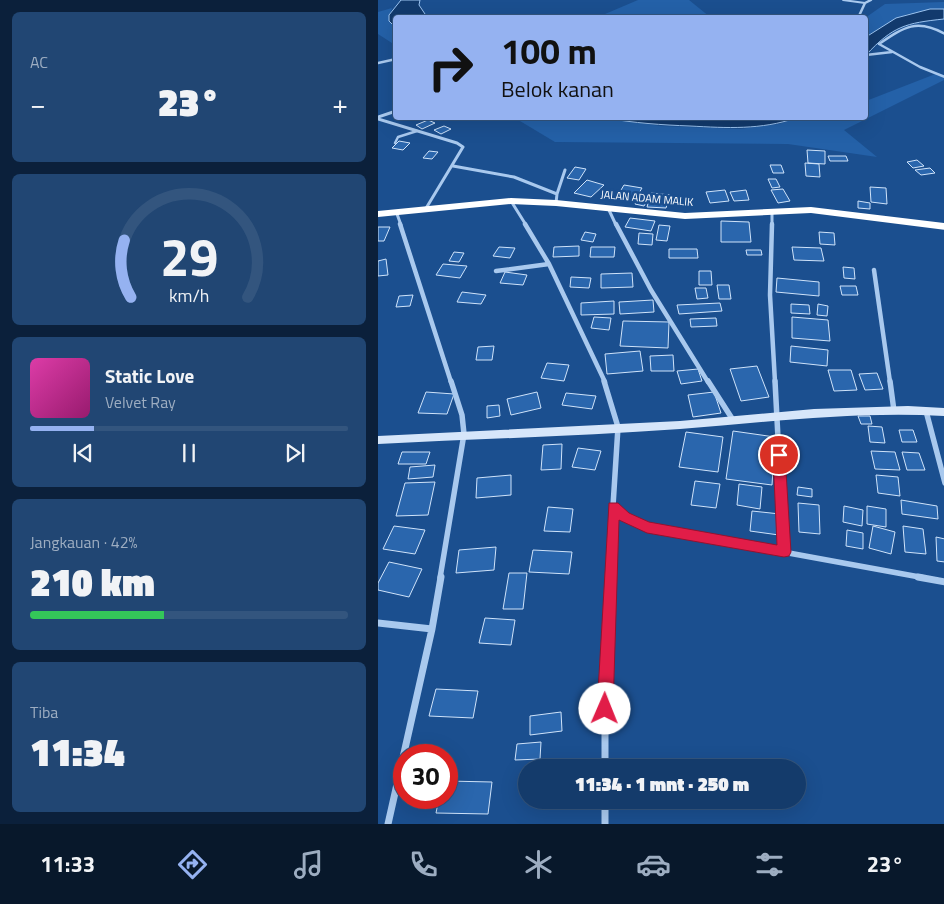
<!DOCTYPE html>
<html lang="id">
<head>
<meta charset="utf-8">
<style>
	body { margin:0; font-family:"Titillium Web",sans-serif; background:#214673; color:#f1f3f6; height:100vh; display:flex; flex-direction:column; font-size:19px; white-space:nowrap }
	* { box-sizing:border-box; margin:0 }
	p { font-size:16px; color:#9dadc1 }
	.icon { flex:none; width:28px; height:28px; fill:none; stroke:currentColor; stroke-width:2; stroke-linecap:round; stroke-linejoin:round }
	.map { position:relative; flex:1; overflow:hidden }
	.drawer { display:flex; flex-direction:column; gap:12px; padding:12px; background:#0b203b; width:378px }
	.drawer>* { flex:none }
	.hud { position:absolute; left:15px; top:15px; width:475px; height:105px; border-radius:5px; box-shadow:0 5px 20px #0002,0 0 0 1px #33557e; background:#95b2f1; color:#111; overflow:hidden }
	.speed { position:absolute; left:15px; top:744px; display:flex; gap:10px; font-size:25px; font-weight:700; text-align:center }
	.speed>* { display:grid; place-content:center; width:65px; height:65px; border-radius:50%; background:#143b6b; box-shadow:0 5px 20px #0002,0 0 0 1px #33557e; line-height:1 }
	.speed .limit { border:8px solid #d22; background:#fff; color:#111 }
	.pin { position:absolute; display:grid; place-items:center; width:42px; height:42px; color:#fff; margin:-21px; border:2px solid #fff; border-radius:50%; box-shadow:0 1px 5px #0007 }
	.me { position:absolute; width:55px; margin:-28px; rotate:1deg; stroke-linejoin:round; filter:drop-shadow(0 0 4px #0008) }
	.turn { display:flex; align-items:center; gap:18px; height:105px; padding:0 25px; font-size:22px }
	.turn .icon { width:65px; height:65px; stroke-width:2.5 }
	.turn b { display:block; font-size:35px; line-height:42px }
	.big { font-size:38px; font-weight:800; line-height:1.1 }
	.drawer .tile { flex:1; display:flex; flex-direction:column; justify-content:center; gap:8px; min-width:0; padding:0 18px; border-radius:8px; background:#214673 }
	.drawer .dial { align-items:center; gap:0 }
	.dial svg { height:130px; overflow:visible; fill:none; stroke:#33557e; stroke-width:7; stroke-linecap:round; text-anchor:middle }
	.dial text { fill:#f1f3f6; stroke:none }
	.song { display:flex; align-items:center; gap:15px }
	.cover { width:60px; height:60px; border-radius:8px; background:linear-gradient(135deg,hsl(320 70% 55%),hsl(320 70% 35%)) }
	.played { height:5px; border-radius:2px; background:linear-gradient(90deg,#95b2f1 20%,#33557e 20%) }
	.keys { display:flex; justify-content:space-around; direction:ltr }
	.heat { display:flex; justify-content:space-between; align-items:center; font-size:28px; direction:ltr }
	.charge { height:8px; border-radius:4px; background:linear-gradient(90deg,#34c759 42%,#33557e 0) }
	.trip { position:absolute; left:140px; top:759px; width:288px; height:50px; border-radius:25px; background:#143b6b; box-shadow:0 5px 20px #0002,0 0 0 1px #33557e; font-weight:800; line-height:50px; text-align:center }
	.dock { display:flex; height:80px; justify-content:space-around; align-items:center; background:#08182b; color:#9dadc1 }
	.dock .icon { width:35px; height:35px }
	.dock .active { color:#95b2f1 }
	.dock b { font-size:22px; color:#f1f3f6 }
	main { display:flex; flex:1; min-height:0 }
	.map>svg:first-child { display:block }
</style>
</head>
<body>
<main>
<section class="drawer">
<div class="tile"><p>AC</p>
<div class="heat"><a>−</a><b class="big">23°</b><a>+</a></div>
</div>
<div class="tile dial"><svg viewBox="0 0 100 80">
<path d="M14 69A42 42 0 1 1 86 69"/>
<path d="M14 69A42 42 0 0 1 10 34" stroke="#95b2f1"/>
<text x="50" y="56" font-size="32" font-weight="700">29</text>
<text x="50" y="72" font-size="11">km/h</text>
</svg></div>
<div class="tile">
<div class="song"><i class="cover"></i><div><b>Static Love</b><p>Velvet Ray</p></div></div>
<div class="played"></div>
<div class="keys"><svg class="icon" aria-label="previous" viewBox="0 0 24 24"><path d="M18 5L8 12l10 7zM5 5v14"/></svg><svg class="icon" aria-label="pause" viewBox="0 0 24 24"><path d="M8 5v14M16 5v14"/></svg><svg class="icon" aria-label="next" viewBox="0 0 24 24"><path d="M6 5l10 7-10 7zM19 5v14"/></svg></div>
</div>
<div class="tile"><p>Jangkauan · 42%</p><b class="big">210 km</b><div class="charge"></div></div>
<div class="tile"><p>Tiba</p><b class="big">11:34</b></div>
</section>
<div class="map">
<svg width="567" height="824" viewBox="0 0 567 824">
	<rect width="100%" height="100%" fill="#1b4f8f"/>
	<path fill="#2461a8" d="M260,0h51l21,17h-112z
		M566,2v7l-37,5 -41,23 -1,-19 20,-14z
		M14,8l-3,12 6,7v18l-17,-11v-22z
		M560,73l6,2v5l-100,50 33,27 -89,-13 -233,-2 -40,-24h91l55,8 79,3 39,-5 17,-6h70v-17z"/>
	<path fill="#123a6d" stroke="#9cc4f0" d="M23,0h19l-1,5 8,12 -31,1 -1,9 -6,-6v-6z
		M552,9h14v10c-38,4 -51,7 -78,36v-18l30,-19z
		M228,118h190c-35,12 -69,10 -106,8 -28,-1 -56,-3 -84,-8z"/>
	<path fill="#2a66ad" stroke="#cfe3fa" d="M50,120l7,3 -13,6 -6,-4z
		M66,126l7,3 -10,5 -7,-4z
		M21,141l11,2 -7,7 -11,-2z
		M429,150l18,1v13l-17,-1z
		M51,151l9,1 -6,7 -9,-1z
		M450,156h18l2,5h-18z
		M539,160l7,6 -11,2 -6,-6z
		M427,163l14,1 1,13 -14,-1z
		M392,165h11l3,8h-11z
		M197,167l11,2 -7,11 -12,-2z
		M552,168l5,5 -14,2 -6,-5z
		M390,179h8l4,8 -8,1z
		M209,180l17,5 -13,12 -17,-4z
		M246,185l18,3 -6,10 -18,-3z
		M492,187l16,1 1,16 -16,-2z
		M405,189l7,12 -12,2 -7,-13z
		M347,190l4,11 -19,2 -4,-11z
		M368,190l3,10 -15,1 -4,-9z
		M273,193l19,2 -4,13 -19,-1z
		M262,195l10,1 -6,10 -9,-2z
		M480,201l12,2v6l-12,-1z
		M252,218l25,3 -4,10 -26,-4z
		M343,221l28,1 2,20h-30z
		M281,225l11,1 -3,15 -11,-1z
		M0,227h12l-6,14h-6z
		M207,232l11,2 -3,8 -12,-2z
		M441,232l15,1 1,12 -15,-1z
		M261,233l14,1 -1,11 -14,-1z
		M201,246v10l-26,1 1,-10z
		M121,247l16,1 -5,10 -17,-2z
		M213,247h24l-1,10h-24z
		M414,247l29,1 3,13 -30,-1z
		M291,249h28l1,9h-29z
		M368,250h15l1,5h-15z
		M76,252l10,1 -5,9 -10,-1z
		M8,259l2,16 -10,1v-15z
		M65,264l24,2 -7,12 -24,-3z
		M465,267l11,1 1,11 -11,-1z
		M321,271h12l1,14h-13z
		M127,272l22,3 -4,10 -23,-2z
		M254,273l1,14 -32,1v-14z
		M193,277l20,1 -2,10 -19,-1z
		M399,278l42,4v14l-43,-4z
		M339,285h12l2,14h-12z
		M462,286h16l2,9h-16z
		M317,288h11l2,10 -11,1z
		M84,292l24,3 -5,9 -24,-2z
		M35,295l-3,11 -14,1 3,-11z
		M275,300l1,12 -34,2 -1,-12z
		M236,301v13l-33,1v-12z
		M342,303l2,8 -43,3 -2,-9z
		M413,304l18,1 1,9 -19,-1z
		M440,304l10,2 -1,10 -10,-1z
		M216,317l17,1 -2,12 -18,-2z
		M414,317l36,3 2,21 -38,-3z
		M338,318l1,8 -26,1 -1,-8z
		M245,321l46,1 -1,26 -48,-2z
		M116,346l-2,14h-16l2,-13z
		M413,346l37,4 -1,16 -37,-4z
		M262,351l3,20 -36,3 -2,-20z
		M295,355l1,16h-23l-1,-15z
		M169,363l22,2 -5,16 -23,-3z
		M379,366l12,31 -28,4 -11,-32z
		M320,369l4,12 -21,3 -4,-13z
		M450,370h23l6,20 -23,1z
		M499,373l6,16 -18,1 -6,-16z
		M48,392l28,2 -7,20 -29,-1z
		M159,392l4,16 -30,7 -4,-16z
		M336,392l7,21 -28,4 -5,-22z
		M188,393l30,3 -4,13 -30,-4z
		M121,405l1,11 -13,2v-12z
		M480,416h12l2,8h-11z
		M490,426l14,1 3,16 -15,-1z
		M521,430h14l4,12h-15z
		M355,431l42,6 -3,48 -46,-6z
		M308,432l37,5 -5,35 -39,-5z
		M184,444l-1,25 -20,1 2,-25z
		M200,448l23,3 -6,19 -23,-3z
		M493,451l24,1 5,18 -25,-1z
		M24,452h28l-4,12h-28z
		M524,452l17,1 6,17h-18z
		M57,465l-2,12 -25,2 2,-12z
		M133,475v20l-35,3 1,-20z
		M498,475l22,2 2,19 -22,-3z
		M317,481l25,3 -4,24 -25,-3z
		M57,482l-7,33 -32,1 9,-33z
		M361,484l23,3 -2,22 -23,-4z
		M420,487l14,2v8l-15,-2z
		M523,500l36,6 1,13 -36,-5z
		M420,503l21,2 1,29 -21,-2z
		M466,506l19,4 -1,16 -19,-4z
		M489,506l19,3v18l-19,-3z
		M170,507l25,2 -3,23 -26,-1z
		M374,511l28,3 -1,21 -29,-4z
		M16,526l31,4 -10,24 -32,-5z
		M495,526l22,6 -4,22 -22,-6z
		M525,526l20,3 3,25 -21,-2z
		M469,530l16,3v16l-17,-3z
		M558,537l9,2v23l-8,-1z
		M118,547l-2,23 -38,3 3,-23z
		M155,550l39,2 -3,22 -40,-2z
		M11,562l33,7 -13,28 -31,-7v-7z
		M131,573h18l-4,36h-20z
		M107,618l30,2 -4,25 -32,-2z
		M58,689l42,2 -5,27 -44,-2z
		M183,712l1,19 -32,4v-19z
		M163,742l-1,17 -25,1 2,-16z
		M69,781l45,1 -4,32 -52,-1 3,-15h8z"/>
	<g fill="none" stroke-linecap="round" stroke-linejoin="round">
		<path stroke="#a9c9ee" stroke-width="2" d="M465,0l22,3"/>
		<path stroke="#a9c9ee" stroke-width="2.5" d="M17,143l3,-6 19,-6"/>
		<path stroke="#a9c9ee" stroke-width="2.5" d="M480,18l7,-15 6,-3
			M567,34c-28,-16 -41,-7 -66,10l41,23 25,10
			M488,55l26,-3
			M0,63l18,-4"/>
		<path stroke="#a9c9ee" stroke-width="3" d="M0,117l18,-6
			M0,119l79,24 6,4 -38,63
			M75,166l61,11 43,17 -1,9
			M179,194l8,-24
			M133,201l15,24
			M230,208l8,17
			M19,214l4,11
			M394,225v-14"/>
		<path stroke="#a9c9ee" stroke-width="4.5" d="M22,224l51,158
			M147,224l24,40 56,118
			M238,224l35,66 57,92
			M394,224l-2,71 5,87
			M496,270l16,112
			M118,271l53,-7"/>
		<path stroke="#a9c9ee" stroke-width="5.5" d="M226,381l14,46 -5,79 11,11 23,10 278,51
			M330,381l25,39
			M397,381l9,171
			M512,381l4,30
			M548,411l19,72
			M62,578l24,-144 -2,-19 -11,-34
			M232,578l3,-72"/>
		<path stroke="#a9c9ee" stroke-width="7" d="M540,577l27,5
			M0,623l54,6
			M227,768v-79l5,-112
			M227,800v24
			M10,824l44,-195 9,-52"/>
		<path fill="#d6e6fa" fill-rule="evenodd" d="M530,406l37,2v8c-89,-5 -176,6 -265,13 -100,7 -201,10 -302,15v-8l302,-15 134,-12z"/>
		<path fill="#fff" fill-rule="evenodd" d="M133,198l45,2 129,13 126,-6 134,16v7l-134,-17 -126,6 -129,-13 -45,-2 -133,13v-6z"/>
	</g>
	<path fill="#e11d48" stroke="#92132f" d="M401,450l6,5 6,97 -2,4 -5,1 -137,-24 -28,-13 -6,189 -2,5 -6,2 -6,-2 -2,-5 12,-206h9l11,10 20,9 128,23 -4,-90z"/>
	<g text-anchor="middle" stroke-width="5" stroke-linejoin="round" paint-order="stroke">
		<g font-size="11" fill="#fff" stroke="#1b4f8f">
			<text transform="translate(269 198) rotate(5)" y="4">JALAN ADAM MALIK</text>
		</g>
	</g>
</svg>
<div class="speed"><div class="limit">30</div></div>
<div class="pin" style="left:401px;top:455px;background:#d93025"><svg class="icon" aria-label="arrive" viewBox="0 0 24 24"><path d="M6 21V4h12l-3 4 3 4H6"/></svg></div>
<svg class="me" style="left:227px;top:709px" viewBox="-20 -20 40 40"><circle r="19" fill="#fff"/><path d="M0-13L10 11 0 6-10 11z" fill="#e11d48"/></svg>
<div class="trip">11:34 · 1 mnt · 250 m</div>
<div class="hud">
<div class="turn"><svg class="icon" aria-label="right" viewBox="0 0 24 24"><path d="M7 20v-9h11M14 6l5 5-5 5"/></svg><div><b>100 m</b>Belok kanan</div></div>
</div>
</div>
</main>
<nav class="dock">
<b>11:33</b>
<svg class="icon active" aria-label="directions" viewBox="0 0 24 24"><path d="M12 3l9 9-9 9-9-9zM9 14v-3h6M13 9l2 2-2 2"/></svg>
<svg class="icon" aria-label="music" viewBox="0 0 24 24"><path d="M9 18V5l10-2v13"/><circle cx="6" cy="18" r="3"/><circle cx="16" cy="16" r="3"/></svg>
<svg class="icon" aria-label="phone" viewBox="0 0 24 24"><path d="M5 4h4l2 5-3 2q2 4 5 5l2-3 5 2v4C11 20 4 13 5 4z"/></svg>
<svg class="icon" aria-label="climate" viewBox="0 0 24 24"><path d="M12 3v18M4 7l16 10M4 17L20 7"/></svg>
<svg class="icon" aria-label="car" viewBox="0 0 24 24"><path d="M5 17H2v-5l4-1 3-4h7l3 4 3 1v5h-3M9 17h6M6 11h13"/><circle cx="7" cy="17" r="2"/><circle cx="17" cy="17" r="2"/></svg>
<svg class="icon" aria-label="filters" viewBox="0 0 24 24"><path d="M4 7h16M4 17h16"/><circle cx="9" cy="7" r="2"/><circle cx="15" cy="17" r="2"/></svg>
<b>23°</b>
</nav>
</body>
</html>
